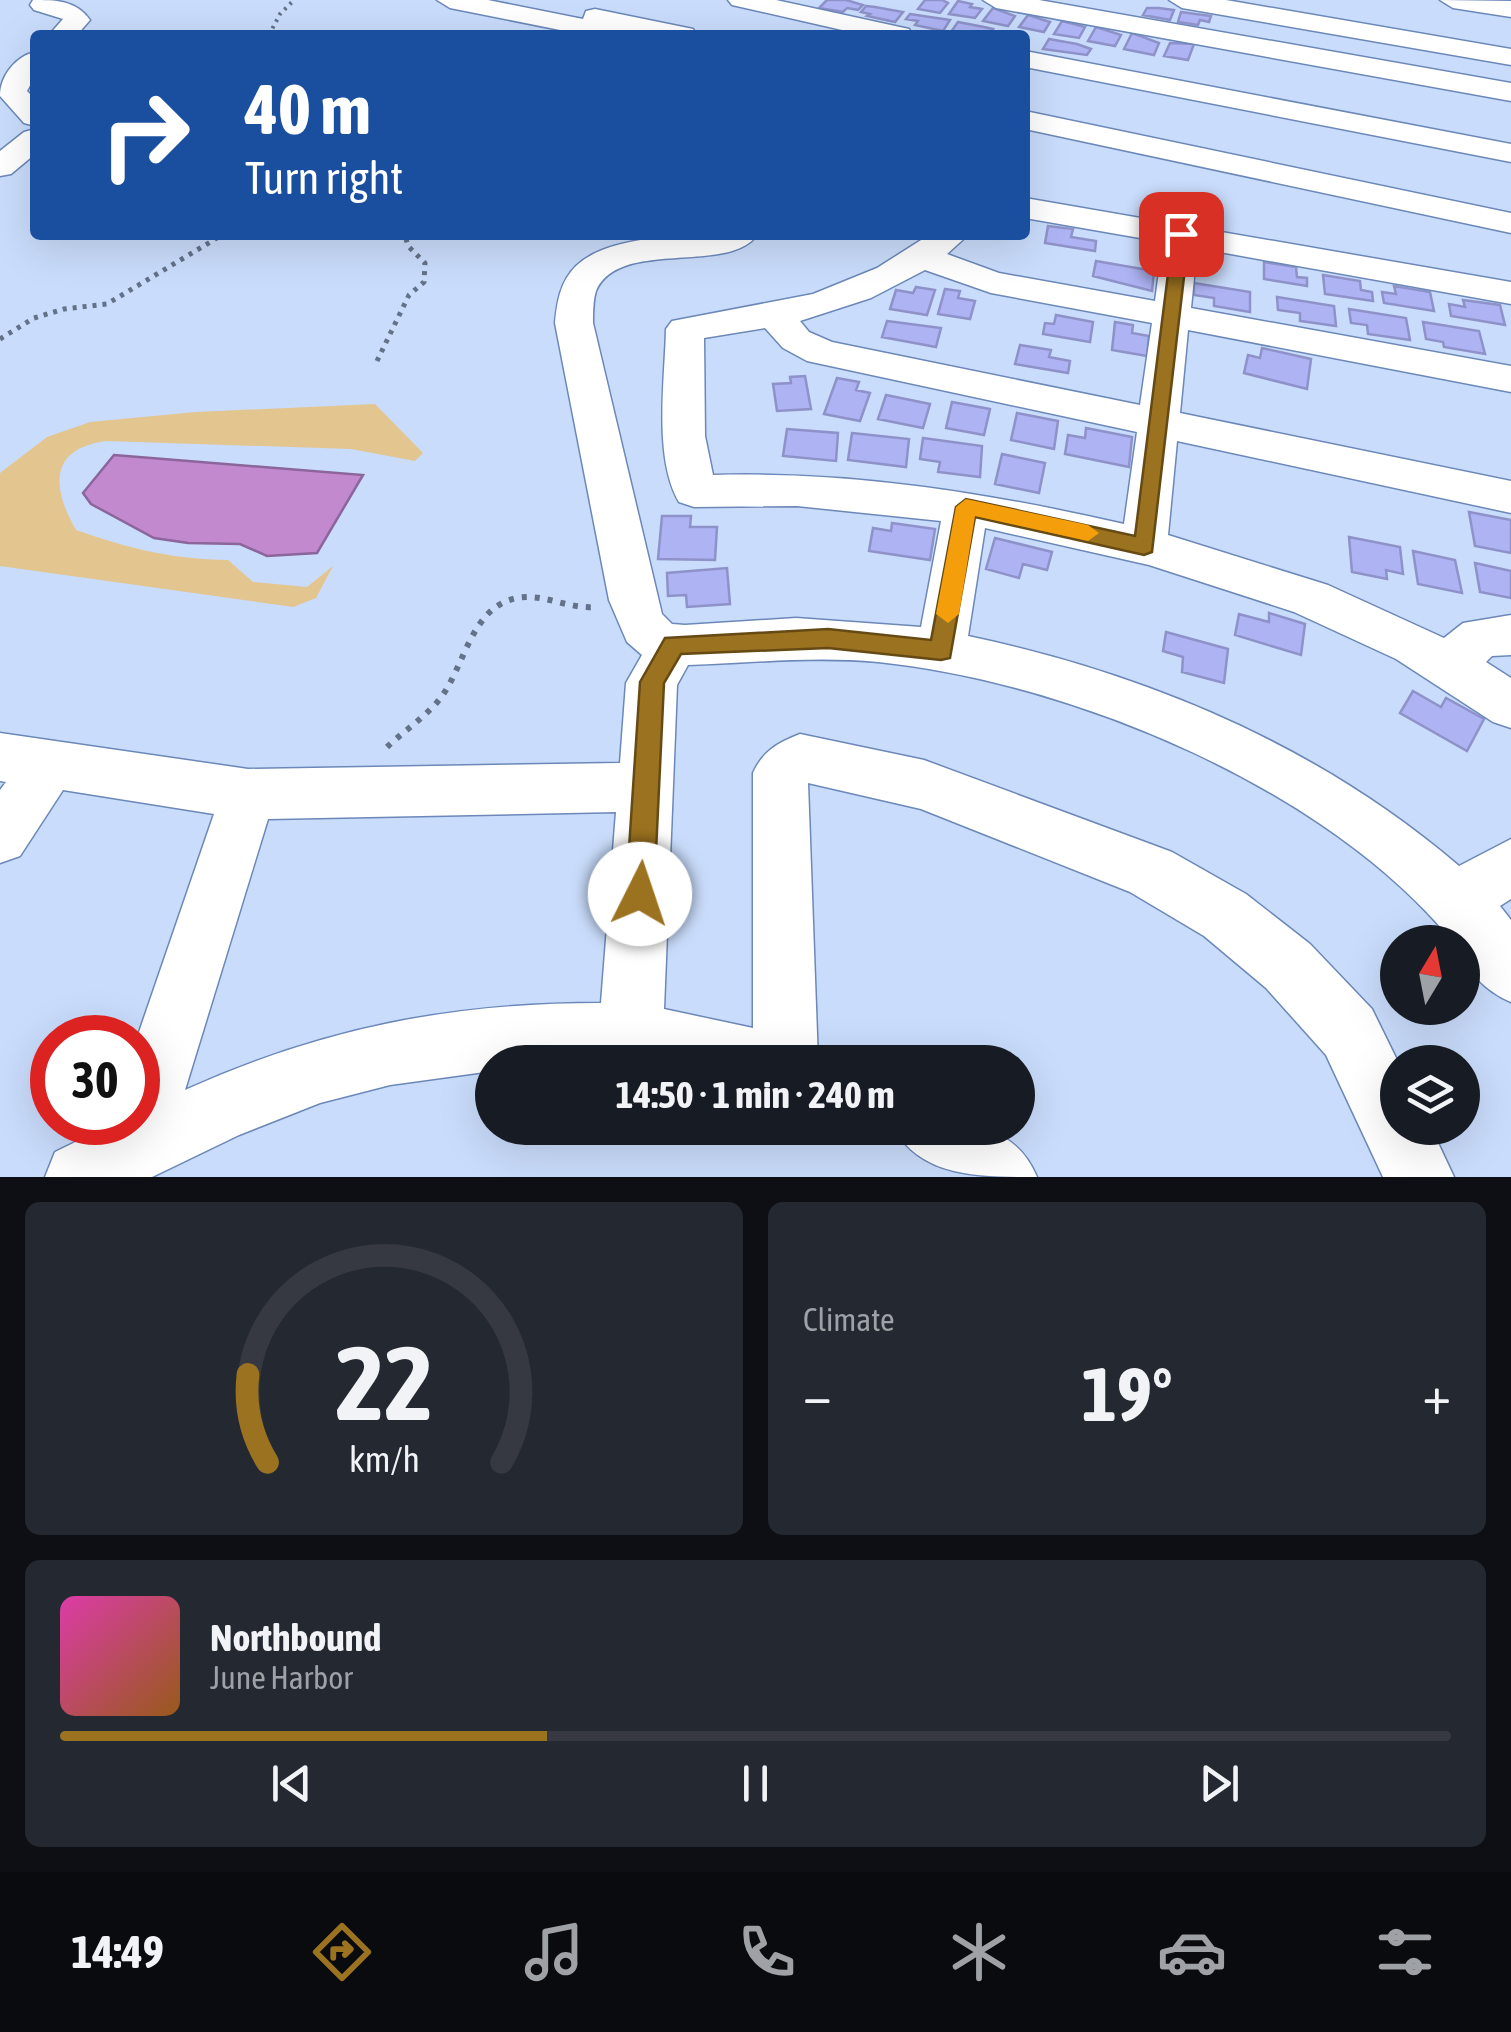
<!DOCTYPE html>
<html lang="en">
<head>
<meta charset="utf-8">
<style>
	body { margin:0; font-family:"Asap Condensed",sans-serif; background:#242831; color:#f1f3f6; height:100vh; display:flex; flex-direction:column; font-size:38px; white-space:nowrap }
	* { box-sizing:border-box; margin:0 }
	p { font-size:32px; color:#9ea1a6 }
	.icon { flex:none; width:55px; height:55px; fill:none; stroke:currentColor; stroke-width:2; stroke-linecap:round; stroke-linejoin:round }
	.map { position:relative; height:1177px; overflow:hidden }
	.drawer { display:flex; flex-direction:column; gap:25px; padding:25px; background:#0d0f14; flex:1 }
	.drawer>* { flex:none }
	.guide { position:absolute; left:30px; top:30px; width:1000px; height:210px; border-radius:10px; box-shadow:0 10px 40px #0002; background:#1a4fa0; color:#fff; overflow:hidden }
	.needle { width:65px; rotate:10deg }
	.tools { position:absolute; left:1380px; top:925px; display:grid; gap:20px }
	.tools a { display:grid; place-items:center; width:100px; height:100px; border-radius:50%; background:#171b24; box-shadow:0 10px 40px #0002; font-size:50px }
	.speed { position:absolute; left:30px; top:1015px; display:flex; gap:20px; font-size:50px; font-weight:700; text-align:center }
	.speed>* { display:grid; place-content:center; width:130px; height:130px; border-radius:50%; background:#171b24; box-shadow:0 10px 40px #0002; line-height:1 }
	.speed .limit { border:15px solid #d22; background:#fff; color:#111 }
	.pin { position:absolute; display:grid; place-items:center; width:85px; height:85px; color:#fff; margin:-42px; border-radius:20px; box-shadow:0 5px 15px #0006 }
	.me { position:absolute; width:110px; margin:-55px; rotate:4deg; stroke-linejoin:round; filter:drop-shadow(0 0 8px #0008) }
	.turn { display:flex; align-items:center; gap:35px; height:210px; padding:0 50px; font-size:45px }
	.turn .icon { width:130px; height:130px; stroke-width:2.5 }
	.turn b { display:block; font-size:70px; line-height:85px }
	.big { font-size:75px; font-weight:700; line-height:1.1 }
	.drawer .card { flex:1; display:flex; flex-direction:column; justify-content:center; gap:15px; min-width:0; padding:0 35px; border-radius:15px; background:#242831 }
	.drawer .dial { align-items:center; gap:0 }
	.dial svg { height:260px; overflow:visible; fill:none; stroke:#363941; stroke-width:7; stroke-linecap:round; text-anchor:middle }
	.dial text { fill:#f1f3f6; stroke:none }
	.song { display:flex; align-items:center; gap:30px }
	.cover { width:120px; height:120px; border-radius:15px; background:linear-gradient(135deg,hsl(320 70% 55%),hsl(30 70% 35%)) }
	.played { height:10px; border-radius:5px; background:linear-gradient(90deg,#9b721f 35%,#363941 35%) }
	.keys { display:flex; justify-content:space-around; direction:ltr }
	.heat { display:flex; justify-content:space-between; align-items:center; font-size:55px; direction:ltr }
	.drawer .tiles { flex:1; display:grid; gap:25px; grid-template-columns:1fr 1fr }
	.card:last-child { grid-column:span 2 }
	.trip { position:absolute; left:475px; top:1045px; width:560px; height:100px; border-radius:50px; background:#171b24; box-shadow:0 10px 40px #0002; font-weight:700; line-height:100px; text-align:center }
	.menu { display:flex; height:160px; justify-content:space-around; align-items:center; background:#090b0e; color:#9ea1a6 }
	.menu .icon { width:70px; height:70px }
	.menu .selected { color:#9b721f }
	.menu b { font-size:45px; color:#f1f3f6 }
	.map>svg:first-child { display:block }
</style>
</head>
<body>
<div class="map">
<svg width="1511" height="1177" viewBox="0 0 1511 1177">
	<rect width="100%" height="100%" fill="#c9dcfb"/>
	<path fill="#e3c590" d="M375,404l48,49 -8,8 -64,-12 -245,-8c-58,8 -54,47 -30,89 55,19 94,29 152,30l25,22 54,5 26,-21 -17,32 -23,9 -293,-41v-93l47,-36 43,-15 106,-10z"/>
	<path fill="#c389ce" stroke="#8b659b" stroke-width="2.5" d="M114,455l249,20 -46,78 -50,3 -27,-12 -52,-1 -34,-5 -63,-34 -8,-11z"/>
	<path fill="#aeb3f4" stroke="#8e92c8" stroke-width="2.5" d="M827,0h19l17,5 -5,5 -11,-2 -4,4 -24,-4z
		M925,0h17l6,3 -8,10 -22,-4z
		M958,1l14,3 -2,3 12,2 -7,9 -26,-4z
		M866,6l9,1 28,5 -8,10 -28,-6 3,-2 -9,-2z
		M993,8l22,8 -7,10 -25,-5z
		M1147,8h12l15,2 -4,10 -27,-5z
		M1181,12l30,4 -2,6 -9,-2 -2,5 -20,-3z
		M910,14l13,2 27,4 -7,11 -28,-6 3,-4 -12,-2z
		M1028,15l22,7 -6,10 -25,-5z
		M1062,21l23,6 -6,11 -25,-4z
		M958,22l26,5 9,2 -5,6 -37,-3z
		M1096,27l25,8 -6,11 -27,-5z
		M1132,33l27,10 -5,12 -30,-6z
		M1049,39l28,5 14,5 -4,6 -44,-6z
		M1170,43l24,1 -6,16 -24,-4z
		M1048,226l25,3 -2,8 25,4 -1,10 -50,-8z
		M1096,261l58,10 -2,20 -59,-15z
		M1264,262l32,5 1,10 10,1v8l-43,-7z
		M1323,275l37,6 1,9 11,2 1,9 -48,-7z
		M1194,283l56,9v20l-36,-6v-8l-20,-3z
		M1394,286l36,6 4,19 -50,-8 -2,-11 14,2z
		M916,287l19,3 -8,25 -37,-6 6,-19 17,3z
		M945,289l15,2 -2,7 17,3 -5,18 -32,-5z
		M1277,297l57,9 2,20 -36,-5v-8l-22,-3z
		M1463,300l37,5 5,20 -54,-9 -2,-12 16,3z
		M1349,309l57,9 4,22 -42,-6 -1,-9 -16,-2z
		M1056,315l37,7 -3,20 -47,-8 2,-11 9,1z
		M887,321l54,7 -5,19 -54,-10z
		M1115,322l18,3 -1,8 17,3 -2,20 -35,-6z
		M1423,322l56,9 6,23 -41,-7 -1,-5 -17,-3z
		M1020,345l31,5 -2,7 21,4 -2,12 -53,-9z
		M1262,348l49,11 -4,30 -63,-16 4,-18 12,3z
		M805,376l6,33 -34,2 -4,-27 18,-1 -1,-6z
		M837,378l22,4 -3,8 14,3 -10,28 -36,-7z
		M886,395l44,9 -7,24 -45,-9z
		M952,402l38,7 -6,26 -38,-7z
		M1017,413l41,8 -4,28 -43,-9z
		M1086,428l46,9 -3,30 -64,-13 3,-19 17,3z
		M787,429l51,4 -2,28 -53,-5z
		M852,433l57,6 -3,28 -58,-7z
		M923,438l59,8 -2,31 -42,-5 2,-10 -20,-3z
		M1002,454l43,9 -6,30 -44,-9z
		M1469,512l42,8v33l-36,-7z
		M662,516h29l-1,11h27l-2,33 -57,-1z
		M892,523l43,6 -5,31 -61,-9 4,-23 18,3z
		M1349,537l51,10 3,27 -17,-4 1,9 -35,-7z
		M995,538l57,14 -5,18 -24,-6 -4,14 -33,-9z
		M1413,551l42,9 7,33 -44,-9z
		M1475,563l36,8v27l-31,-6z
		M727,568l3,36 -43,3 -1,-12 -18,1 -1,-23z
		M1269,613l36,11 -4,31 -66,-20 4,-21 30,8z
		M1166,632l62,17 -4,34 -42,-11 1,-15 -20,-6z
		M1413,691l28,16 5,-9 38,21 -17,32 -67,-38z"/>
	<g fill="none" stroke-linecap="round" stroke-linejoin="round">
		<defs>
			<path id="street" d="M33,0c22,0 43,0 57,20l-13,15h-28l14,-16 -29,-9 -4,-5z
				M437,0h51l95,19 3,-8 9,-2 98,20 4,6h-112l-135,-27z
				M728,0h48l133,29 4,6h-49l-132,-30z
				M983,0h56l472,83v18l-515,-93z
				M1169,0h57l285,49v16l-329,-57z
				M1440,0l71,1v16l-58,-9z
				M1025,51l486,93v18l-486,-95z
				M35,52v24l-8,15 8,8v27l-11,-3 -24,-27c0,-20 16,-40 35,-44z
				M1025,111l486,102v20l-486,-104z
				M35,129v25l-24,20 -11,2v-25l24,-19z
				M1025,198l486,84v22l-314,-56 -6,60 320,58v26l-323,-62 -8,83 331,68v32l-334,-72 -9,94 160,50 116,53 19,-15 48,-8v40l-19,1 -6,6 25,16v50l-18,-6 -97,-63 -102,-47 -145,-47 -164,-37 -17,108c179,38 351,110 491,230l52,-27v60l-11,7 11,14v82c-24,-10 -49,-32 -49,-60h-9c-125,-154 -381,-260 -575,-280 -65,-6 -126,1 -190,3l-11,20 -13,324 89,19v-255c10,-22 24,-30 47,-39l124,26 248,92 74,42 64,50 62,65 26,53v66h33l23,49h-71l-57,-122 -60,-67 -62,-52 -74,-44 -209,-83 -113,-26 10,279h-326v9l-102,14 -70,18 -81,32 -87,42h-107l10,-25 51,-25 1,-5h31l-1,-84 77,-224 -151,-24 -43,66 -20,7v-73l6,-8 -6,-1v-48l248,36 372,-6 6,-80 16,-28 -15,-13 -18,-42 -54,-277c2,-21 5,-41 21,-57 36,-35 134,-31 181,-31 -28,40 -139,3 -161,56 -3,9 -3,22 -3,32l69,291 10,10 13,1 111,-7 125,9 20,-106 -144,-15 -103,1 -15,-5c-26,-44 -14,-123 -13,-173l6,-8 141,-27 64,-26 52,-33h39l-21,19 52,19 156,28 8,-59 -138,-24zM925,270l66,23 161,30 -12,82 -308,-63 -23,-10 -9,-11 71,-23zM765,328l18,20 24,13 330,71 -13,92c-136,-31 -271,-53 -411,-49l-8,-39 -1,-98zM616,812l-15,191c-151,0 -278,25 -416,87l83,-271z
				M894,1128c57,-4 117,-13 143,49 -59,0 -116,0 -143,-49z"/>
		</defs>
		<use href="#street" stroke="#6c88b8" stroke-width="3"/>
		<path stroke="#637189" stroke-width="4" stroke-dasharray="2.5 5" stroke-linecap="butt" d="M269,35l11,-21 14,-14"/>
		<path stroke="#637189" stroke-width="5" stroke-dasharray="4 6" stroke-linecap="butt" d="M0,339l34,-21 30,-9 43,-5 115,-69
			M377,361l32,-66 15,-13 1,-19 -17,-17 -3,-11"/>
		<path stroke="#637189" stroke-width="6" stroke-dasharray="5 8" stroke-linecap="butt" d="M387,747c17,-16 37,-29 52,-47 26,-32 31,-93 78,-102 26,-5 51,11 77,9"/>
		<use href="#street" fill="#fff" fill-rule="evenodd"/>
	</g>
	<path fill="#9b721f" stroke="#654a14" stroke-width="2.5" d="M1181,230l8,4 -37,318 -8,3 -169,-38 -25,141 -9,2 -113,-12 -147,6 -17,29 -10,211 -4,10 -10,4 -10,-4 -4,-10 14,-212 25,-44 163,-9 103,11 25,-133 10,-8 169,37 38,-302z"/>
	<path fill="#f59e0b" d="M966,499l122,26 11,8 -11,8 -113,-25 -16,98 -11,9 -12,-9 20,-107z"/>
</svg>
<div class="tools">
<a><svg class="needle" viewBox="-14 -14 28 28"><path d="M0-13l5 13h-10z" fill="#e53935"/><path d="M0 13l5-13h-10z" fill="#9ea1a6"/></svg></a>
<a><svg class="icon" aria-label="layers" viewBox="0 0 24 24"><path d="M12 4l9 5-9 5-9-5zM3 14l9 5 9-5"/></svg></a>
</div>
<div class="speed"><div class="limit">30</div></div>
<div class="pin" style="left:1181px;top:234px;background:#d93025"><svg class="icon" aria-label="arrive" viewBox="0 0 24 24"><path d="M6 21V4h12l-3 4 3 4H6"/></svg></div>
<svg class="me" style="left:640px;top:894px" viewBox="-20 -20 40 40"><circle r="19" fill="#fff"/><path d="M0-13L10 11 0 6-10 11z" fill="#9b721f"/></svg>
<div class="trip">14:50 · 1 min · 240 m</div>
<div class="guide">
<div class="turn"><svg class="icon" aria-label="right" viewBox="0 0 24 24"><path d="M7 20v-9h11M14 6l5 5-5 5"/></svg><div><b>40 m</b>Turn right</div></div>
</div>
</div>
<section class="drawer">
<div class="tiles">
<div class="card dial"><svg viewBox="0 0 100 80">
<path d="M14 69A42 42 0 1 1 86 69"/>
<path d="M14 69A42 42 0 0 1 8 42" stroke="#9b721f"/>
<text x="50" y="56" font-size="32" font-weight="700">22</text>
<text x="50" y="72" font-size="11">km/h</text>
</svg></div>
<div class="card"><p>Climate</p>
<div class="heat"><a>−</a><b class="big">19°</b><a>+</a></div>
</div>
<div class="card">
<div class="song"><i class="cover"></i><div><b>Northbound</b><p>June Harbor</p></div></div>
<div class="played"></div>
<div class="keys"><svg class="icon" aria-label="previous" viewBox="0 0 24 24"><path d="M18 5L8 12l10 7zM5 5v14"/></svg><svg class="icon" aria-label="pause" viewBox="0 0 24 24"><path d="M8 5v14M16 5v14"/></svg><svg class="icon" aria-label="next" viewBox="0 0 24 24"><path d="M6 5l10 7-10 7zM19 5v14"/></svg></div>
</div>
</div>
</section>
<nav class="menu">
<b>14:49</b>
<svg class="icon selected" aria-label="directions" viewBox="0 0 24 24"><path d="M12 3l9 9-9 9-9-9zM9 14v-3h6M13 9l2 2-2 2"/></svg>
<svg class="icon" aria-label="music" viewBox="0 0 24 24"><path d="M9 18V5l10-2v13"/><circle cx="6" cy="18" r="3"/><circle cx="16" cy="16" r="3"/></svg>
<svg class="icon" aria-label="phone" viewBox="0 0 24 24"><path d="M5 4h4l2 5-3 2q2 4 5 5l2-3 5 2v4C11 20 4 13 5 4z"/></svg>
<svg class="icon" aria-label="climate" viewBox="0 0 24 24"><path d="M12 3v18M4 7l16 10M4 17L20 7"/></svg>
<svg class="icon" aria-label="car" viewBox="0 0 24 24"><path d="M5 17H2v-5l4-1 3-4h7l3 4 3 1v5h-3M9 17h6M6 11h13"/><circle cx="7" cy="17" r="2"/><circle cx="17" cy="17" r="2"/></svg>
<svg class="icon" aria-label="filters" viewBox="0 0 24 24"><path d="M4 7h16M4 17h16"/><circle cx="9" cy="7" r="2"/><circle cx="15" cy="17" r="2"/></svg>
</nav>
</body>
</html>
